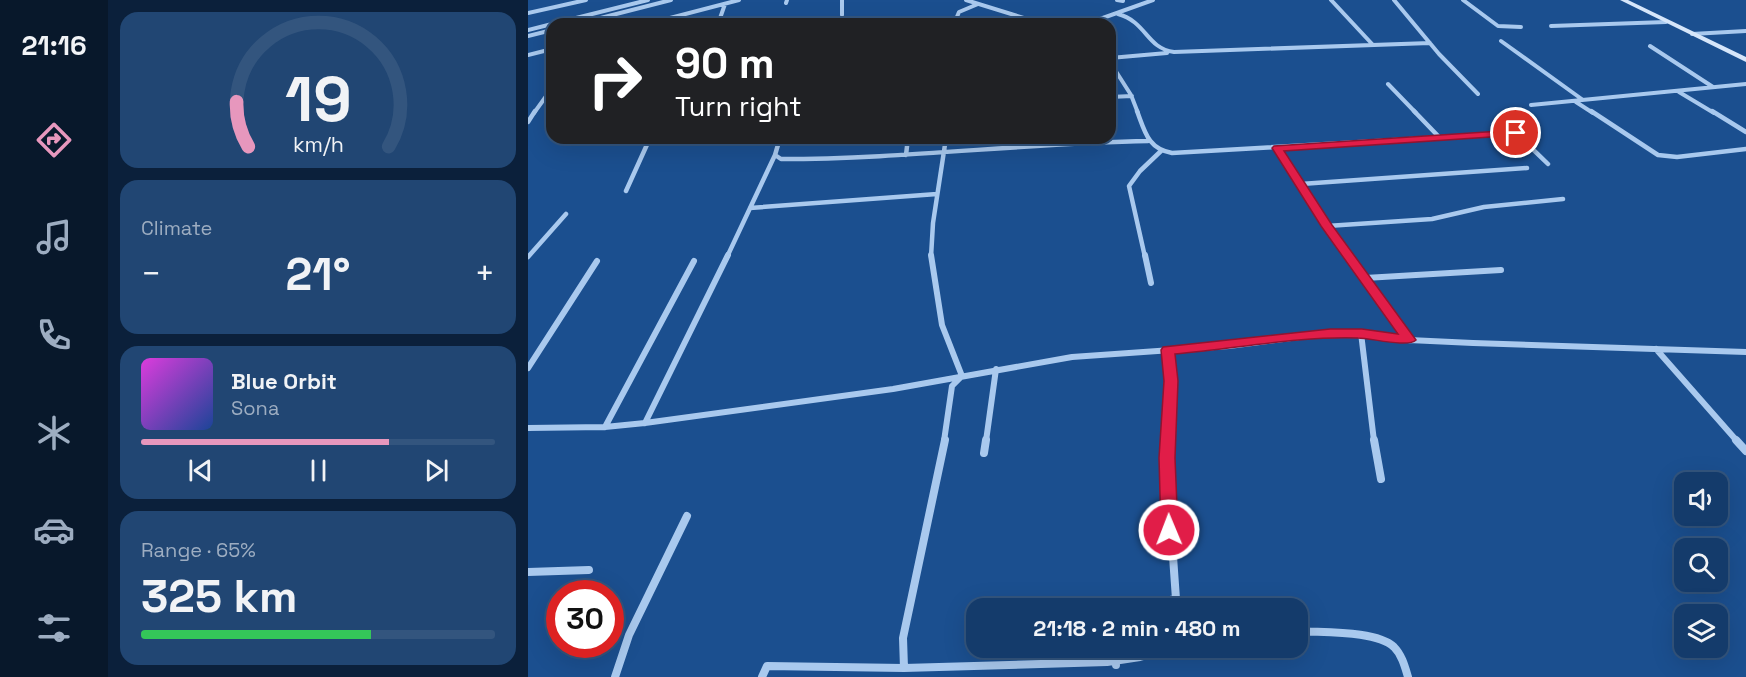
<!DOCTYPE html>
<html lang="en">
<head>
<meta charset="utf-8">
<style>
	body { margin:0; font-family:"Space Grotesk",sans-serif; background:#214673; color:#f1f3f6; height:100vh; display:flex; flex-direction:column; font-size:22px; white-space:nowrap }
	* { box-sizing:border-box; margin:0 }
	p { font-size:20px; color:#9dadc1 }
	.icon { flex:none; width:33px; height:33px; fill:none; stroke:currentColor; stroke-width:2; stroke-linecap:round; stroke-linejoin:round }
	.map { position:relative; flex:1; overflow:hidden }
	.side { display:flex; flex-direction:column; gap:12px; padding:12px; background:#0b203b; width:420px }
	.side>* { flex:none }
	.guide { position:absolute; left:18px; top:18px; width:570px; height:126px; border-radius:18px; box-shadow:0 6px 24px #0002,0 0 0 2px #33557e; background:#202124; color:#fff; overflow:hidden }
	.controls { position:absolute; left:1146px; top:472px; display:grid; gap:12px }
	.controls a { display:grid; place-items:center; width:54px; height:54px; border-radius:12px; background:#143b6b; box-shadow:0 6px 24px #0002,0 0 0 2px #33557e; font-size:30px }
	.speed { position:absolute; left:18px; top:580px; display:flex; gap:12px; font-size:30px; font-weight:700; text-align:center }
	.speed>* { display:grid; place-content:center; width:78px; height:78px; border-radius:50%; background:#143b6b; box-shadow:0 6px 24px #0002,0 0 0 2px #33557e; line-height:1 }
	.speed .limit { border:9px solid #d22; background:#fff; color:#111 }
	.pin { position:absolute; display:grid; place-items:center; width:51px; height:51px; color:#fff; margin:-26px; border:3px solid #fff; border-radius:50%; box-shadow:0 2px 6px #0007 }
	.me { position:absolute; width:66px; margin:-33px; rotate:359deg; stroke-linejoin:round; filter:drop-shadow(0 0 4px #0008) }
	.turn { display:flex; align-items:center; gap:21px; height:126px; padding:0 30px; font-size:27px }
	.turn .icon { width:78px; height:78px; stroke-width:2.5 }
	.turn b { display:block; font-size:42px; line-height:51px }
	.big { font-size:45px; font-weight:700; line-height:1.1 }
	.side .tile { flex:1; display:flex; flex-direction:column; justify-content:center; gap:9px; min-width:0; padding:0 21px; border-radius:18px; background:#214673 }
	.side .dial { align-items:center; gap:0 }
	.dial svg { height:156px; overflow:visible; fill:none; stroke:#33557e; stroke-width:7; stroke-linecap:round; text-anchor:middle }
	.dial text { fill:#f1f3f6; stroke:none }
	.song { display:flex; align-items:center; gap:18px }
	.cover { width:72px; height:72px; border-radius:9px; background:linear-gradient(135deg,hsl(300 70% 55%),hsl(220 70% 35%)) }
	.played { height:6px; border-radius:3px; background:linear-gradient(90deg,#e797bd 70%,#33557e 70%) }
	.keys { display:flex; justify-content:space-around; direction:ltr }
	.heat { display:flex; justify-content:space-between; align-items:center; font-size:33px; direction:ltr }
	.charge { height:9px; border-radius:4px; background:linear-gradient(90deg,#34c759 65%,#33557e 0) }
	.trip { position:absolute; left:438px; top:598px; width:342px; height:60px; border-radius:18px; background:#143b6b; box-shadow:0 6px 24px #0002,0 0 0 2px #33557e; font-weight:700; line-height:60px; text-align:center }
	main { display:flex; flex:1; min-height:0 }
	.tab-bar { display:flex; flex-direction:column; width:108px; justify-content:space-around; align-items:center; background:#08182b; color:#9dadc1 }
	.tab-bar .icon { width:42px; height:42px }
	.tab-bar .current { color:#e797bd }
	.tab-bar b { font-size:27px; color:#f1f3f6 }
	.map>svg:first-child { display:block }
</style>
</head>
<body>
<main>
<nav class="tab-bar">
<b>21:16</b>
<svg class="icon current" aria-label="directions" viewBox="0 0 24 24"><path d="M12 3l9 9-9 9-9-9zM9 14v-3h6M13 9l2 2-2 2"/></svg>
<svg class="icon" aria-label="music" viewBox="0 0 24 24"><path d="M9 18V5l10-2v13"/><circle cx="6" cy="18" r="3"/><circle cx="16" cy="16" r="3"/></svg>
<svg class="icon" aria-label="phone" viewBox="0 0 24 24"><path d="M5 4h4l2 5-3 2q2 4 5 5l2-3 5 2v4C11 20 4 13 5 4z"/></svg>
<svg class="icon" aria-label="climate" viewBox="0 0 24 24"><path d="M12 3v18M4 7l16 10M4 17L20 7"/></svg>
<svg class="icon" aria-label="car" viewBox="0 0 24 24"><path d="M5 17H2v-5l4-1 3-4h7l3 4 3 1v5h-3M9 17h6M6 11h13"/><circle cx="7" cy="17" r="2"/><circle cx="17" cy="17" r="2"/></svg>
<svg class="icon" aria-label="filters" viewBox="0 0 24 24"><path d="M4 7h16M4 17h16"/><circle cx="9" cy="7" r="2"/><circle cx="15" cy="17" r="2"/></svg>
</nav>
<section class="side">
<div class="tile dial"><svg viewBox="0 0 100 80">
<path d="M14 69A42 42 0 1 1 86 69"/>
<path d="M14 69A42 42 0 0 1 8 46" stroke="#e797bd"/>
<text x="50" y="56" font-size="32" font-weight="700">19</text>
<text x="50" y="72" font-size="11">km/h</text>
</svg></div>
<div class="tile"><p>Climate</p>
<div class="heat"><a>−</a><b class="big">21°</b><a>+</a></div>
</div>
<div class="tile">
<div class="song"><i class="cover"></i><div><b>Blue Orbit</b><p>Sona</p></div></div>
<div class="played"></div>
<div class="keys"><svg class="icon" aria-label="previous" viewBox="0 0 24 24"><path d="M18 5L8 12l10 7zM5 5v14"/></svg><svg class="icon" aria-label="pause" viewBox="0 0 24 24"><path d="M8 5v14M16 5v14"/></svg><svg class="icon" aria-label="next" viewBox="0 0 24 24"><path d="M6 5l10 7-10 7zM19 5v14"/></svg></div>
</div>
<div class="tile"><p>Range · 65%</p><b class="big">325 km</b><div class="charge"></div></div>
</section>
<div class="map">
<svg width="1218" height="677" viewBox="0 0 1218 677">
	<rect width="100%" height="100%" fill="#1b4f8f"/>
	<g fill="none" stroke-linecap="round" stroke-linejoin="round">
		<path stroke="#a9c9ee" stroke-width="4" d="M314,0v15
			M438,0l77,24
			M589,0l6,1
			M803,0l42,45
			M866,0l45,54 39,40
			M935,0l35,26 23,1
			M258,3l1,-3
			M0,13l58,-13
			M590,14c29,8 28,34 56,38l256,-9
			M24,24l96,-24
			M49,24l94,-24
			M119,24l92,-24
			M190,24l7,-20
			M426,24l5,-12 19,-8
			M558,24l67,-24
			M1023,26l115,-4
			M0,30l24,-6
			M1164,34l54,-3
			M0,36l24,-6
			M973,41l82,59
			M1122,46l63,41
			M0,55l24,-6
			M582,58l57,-5
			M582,62l21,33 7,18
			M860,84l28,29
			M1151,92l35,21
			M582,97l22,-1
			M1048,102l17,11
			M1003,105l215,-21
			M6,113l18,-25"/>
		<path stroke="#a9c9ee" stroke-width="4.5" d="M609,111c8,21 11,38 35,42l344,-20 32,31
			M886,111l26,27
			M1063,111l67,44 19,2 69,-8
			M1184,111l34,21
			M0,122l7,-11
			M252,138l-5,17 6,4c123,0 245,-16 367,-18
			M749,148l72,109
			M378,155l2,-17
			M773,184l226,-16
			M98,191l24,-53
			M222,208l187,-14
			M799,226l105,-7 52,-12 79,-8
			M0,257l38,-43
			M199,257l48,-102
			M403,257l2,-34 13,-85
			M617,257l-16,-71 11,-15 21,-20"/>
		<path stroke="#a9c9ee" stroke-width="6" d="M403,255l11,70 20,51 -10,10 -8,55
			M617,255l6,28
			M820,255l61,85
			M837,278l136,-8
			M833,333l13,108
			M1128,349l81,92
			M640,350l3,31 -3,60
			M0,368l69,-107
			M117,423l83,-168
			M77,427l89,-166
			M0,428l77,-1 40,-4 248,-34 179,-32 157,-11 101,-13h31l48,7 64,3 273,9
			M458,441l10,-72"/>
		<path stroke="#a9c9ee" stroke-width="8" d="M417,440l-42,198 1,30 203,-6 33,-5 33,-9
			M846,440l7,39
			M1208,440l10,11
			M456,453l2,-13
			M0,572l61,-2
			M590,609l58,-10 -9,-128 1,-31
			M770,631c24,2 78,-1 96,16 8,8 11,20 14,30
			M587,648l1,17
			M87,677l14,-42 58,-119
			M234,677l5,-11 137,2"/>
		<path fill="#d6e6fa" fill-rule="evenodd" d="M1092,0h8l118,57v5z"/>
	</g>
	<path fill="#e11d48" stroke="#92132f" stroke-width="1.5" d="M988,130l5,3 -1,2 -236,16 48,74 84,115c-8,8 -45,-2 -58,-2 -61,-2 -122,11 -183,16l3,27 -3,77 3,72 -3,5 -6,2 -6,-2 -2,-5 -2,-72 5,-77 -3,-31 2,-3 167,-18h32l36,5 -77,-108 -49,-78 2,-2z"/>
</svg>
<div class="controls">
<a><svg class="icon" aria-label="sound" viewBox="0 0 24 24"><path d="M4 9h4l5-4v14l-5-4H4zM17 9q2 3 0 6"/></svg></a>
<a><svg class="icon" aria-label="search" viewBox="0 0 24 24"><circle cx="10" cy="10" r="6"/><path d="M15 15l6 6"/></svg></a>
<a><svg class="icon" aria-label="layers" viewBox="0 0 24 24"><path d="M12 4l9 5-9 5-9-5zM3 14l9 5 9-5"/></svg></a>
</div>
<div class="speed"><div class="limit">30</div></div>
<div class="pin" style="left:988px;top:133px;background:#d93025"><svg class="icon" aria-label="arrive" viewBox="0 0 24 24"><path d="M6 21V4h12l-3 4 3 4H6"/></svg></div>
<svg class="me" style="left:641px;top:530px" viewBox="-20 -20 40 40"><circle r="17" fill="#e11d48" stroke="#fff" stroke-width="3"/><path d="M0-11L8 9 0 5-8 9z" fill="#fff"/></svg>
<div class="trip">21:18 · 2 min · 480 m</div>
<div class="guide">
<div class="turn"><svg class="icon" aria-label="right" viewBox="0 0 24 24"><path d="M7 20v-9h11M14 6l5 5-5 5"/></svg><div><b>90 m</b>Turn right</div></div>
</div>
</div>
</main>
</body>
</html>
